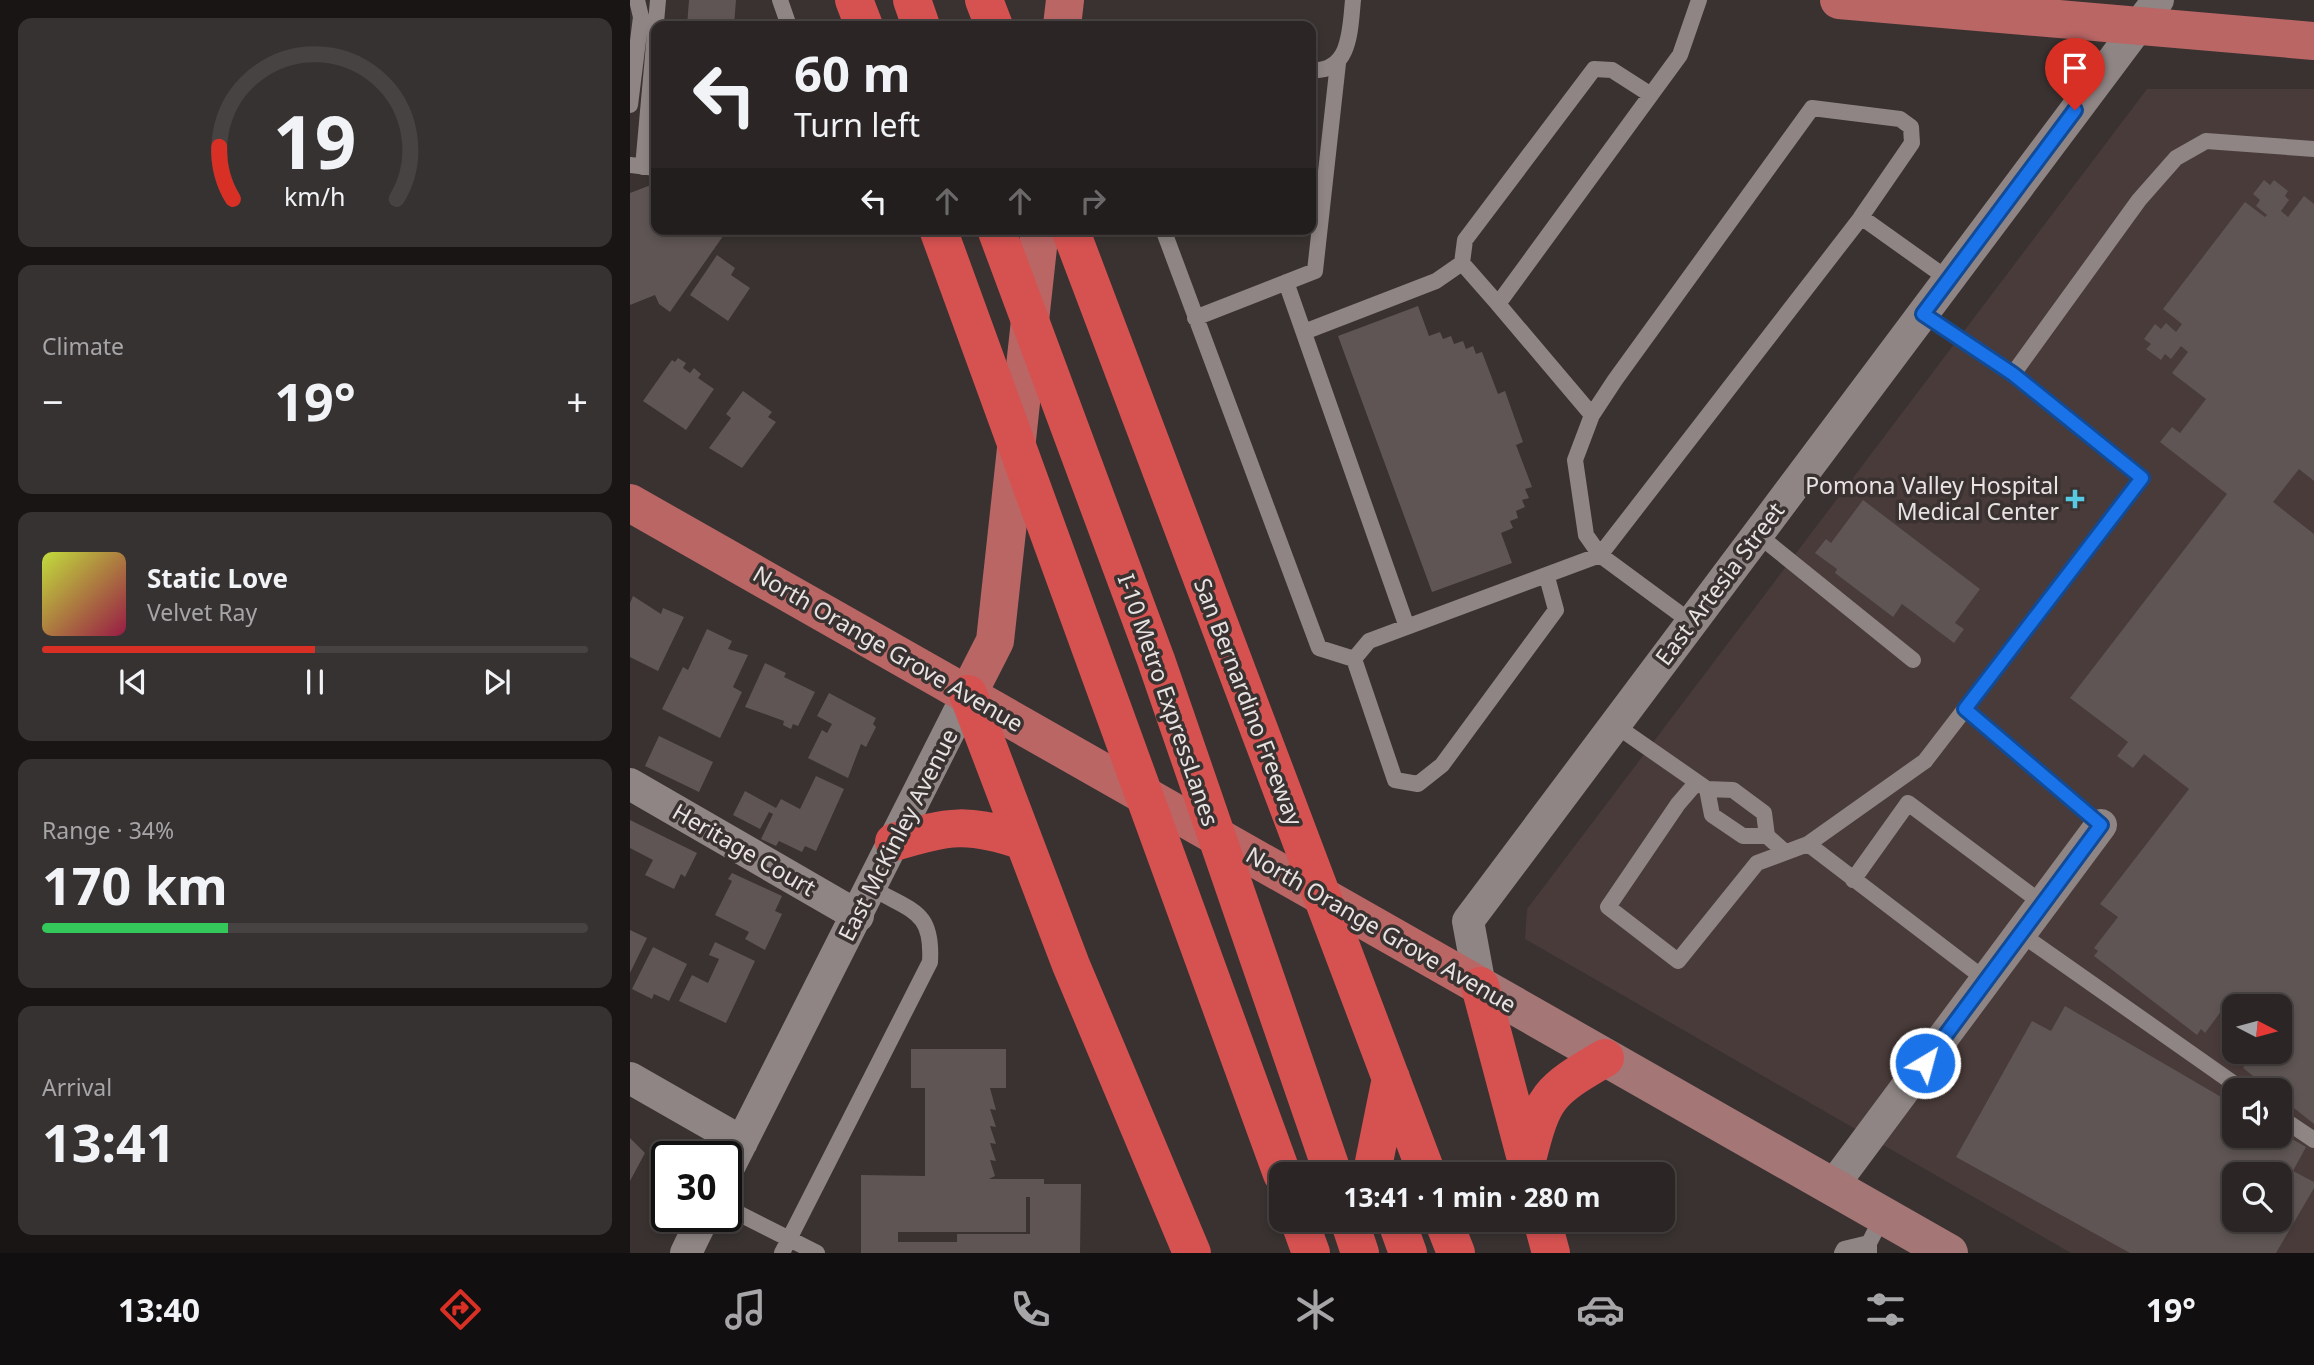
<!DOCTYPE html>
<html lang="en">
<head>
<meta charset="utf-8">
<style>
	body { margin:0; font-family:"Noto Sans",sans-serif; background:#373232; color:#f1f3f6; height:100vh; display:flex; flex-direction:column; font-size:26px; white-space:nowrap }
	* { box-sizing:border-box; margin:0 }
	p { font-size:23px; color:#a6a5a7 }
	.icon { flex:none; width:38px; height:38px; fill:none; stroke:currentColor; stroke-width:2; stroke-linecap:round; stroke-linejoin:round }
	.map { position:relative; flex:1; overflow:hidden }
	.details { display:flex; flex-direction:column; gap:18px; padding:18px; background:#181514; width:630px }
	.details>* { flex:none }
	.top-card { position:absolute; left:21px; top:21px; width:665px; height:214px; border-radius:14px; box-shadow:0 4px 10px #0003,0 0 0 2px #474342; background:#2b2625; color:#f1f3f6; overflow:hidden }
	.needle { width:46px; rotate:96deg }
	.fabs { position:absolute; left:1592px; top:994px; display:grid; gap:14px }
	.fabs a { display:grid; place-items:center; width:70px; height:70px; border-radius:14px; background:#2b2625; box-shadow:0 4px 10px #0003,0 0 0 2px #474342; font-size:35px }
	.speed { position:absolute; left:21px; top:1141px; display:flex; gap:14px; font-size:35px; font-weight:700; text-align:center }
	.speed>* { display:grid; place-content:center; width:91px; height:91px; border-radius:50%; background:#2b2625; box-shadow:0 4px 10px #0003,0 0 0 2px #474342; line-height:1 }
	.speed .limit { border:4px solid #111; border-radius:10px; background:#fff; color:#111 }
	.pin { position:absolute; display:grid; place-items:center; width:60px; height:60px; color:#fff; margin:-72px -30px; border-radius:50% 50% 50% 0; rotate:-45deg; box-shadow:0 0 7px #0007 }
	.pin .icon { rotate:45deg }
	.me { position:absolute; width:77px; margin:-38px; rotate:37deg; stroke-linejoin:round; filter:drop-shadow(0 0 5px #0008) }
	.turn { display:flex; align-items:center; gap:24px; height:147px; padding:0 28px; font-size:32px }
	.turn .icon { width:91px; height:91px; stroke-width:2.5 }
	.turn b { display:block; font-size:49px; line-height:60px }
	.lanes { display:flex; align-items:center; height:66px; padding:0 28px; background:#0003; justify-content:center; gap:35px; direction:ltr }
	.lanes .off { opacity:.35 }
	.big { font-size:52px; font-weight:700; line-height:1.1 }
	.details .card { flex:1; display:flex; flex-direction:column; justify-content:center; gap:10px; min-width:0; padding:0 24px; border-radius:14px; background:#373232 }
	.details .dial { align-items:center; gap:0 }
	.dial svg { height:182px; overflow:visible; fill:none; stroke:#474342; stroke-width:7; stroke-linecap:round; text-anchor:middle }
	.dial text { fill:#f1f3f6; stroke:none }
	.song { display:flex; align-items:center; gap:21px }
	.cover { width:84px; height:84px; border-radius:10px; background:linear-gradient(135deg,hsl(70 70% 55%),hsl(340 70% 35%)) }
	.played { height:7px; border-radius:4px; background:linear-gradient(90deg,#d93025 50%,#474342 50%) }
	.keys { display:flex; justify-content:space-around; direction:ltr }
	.heat { display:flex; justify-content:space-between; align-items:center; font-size:38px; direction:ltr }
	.charge { height:10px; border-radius:5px; background:linear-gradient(90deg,#34c759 34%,#474342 0) }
	.trip { position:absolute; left:639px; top:1162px; width:406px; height:70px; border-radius:14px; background:#2b2625; box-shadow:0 4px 10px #0003,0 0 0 2px #474342; font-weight:700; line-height:70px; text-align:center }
	.menu { display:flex; height:112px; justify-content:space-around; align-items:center; background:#110f0f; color:#a6a5a7 }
	.menu .icon { width:49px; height:49px }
	.menu .on { color:#d93025 }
	.menu b { font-size:32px; color:#f1f3f6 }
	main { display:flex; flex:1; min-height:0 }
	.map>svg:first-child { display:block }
</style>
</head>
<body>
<main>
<section class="details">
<div class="card dial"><svg viewBox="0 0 100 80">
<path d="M14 69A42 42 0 1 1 86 69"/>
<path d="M14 69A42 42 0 0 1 8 46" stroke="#d93025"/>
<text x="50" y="56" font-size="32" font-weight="700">19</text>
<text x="50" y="72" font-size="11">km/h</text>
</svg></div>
<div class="card"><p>Climate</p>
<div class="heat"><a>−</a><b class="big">19°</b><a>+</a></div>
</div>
<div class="card">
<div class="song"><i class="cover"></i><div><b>Static Love</b><p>Velvet Ray</p></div></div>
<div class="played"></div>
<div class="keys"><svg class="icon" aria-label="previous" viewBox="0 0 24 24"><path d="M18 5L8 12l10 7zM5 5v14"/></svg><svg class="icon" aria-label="pause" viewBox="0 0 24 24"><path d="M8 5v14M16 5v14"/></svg><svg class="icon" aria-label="next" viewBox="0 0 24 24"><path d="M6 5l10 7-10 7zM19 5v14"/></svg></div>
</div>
<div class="card"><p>Range · 34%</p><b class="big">170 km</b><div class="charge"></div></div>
<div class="card"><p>Arrival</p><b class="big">13:41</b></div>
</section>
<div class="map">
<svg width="1684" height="1253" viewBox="0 0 1684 1253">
	<rect width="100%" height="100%" fill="#393231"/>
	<path fill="#493b39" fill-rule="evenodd" d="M1517,89h167v1164h-243l-546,-314 2,-30zM1605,1006h45v46h-45zM1605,1090h45v46h-45zM1605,1174h45v46h-45z"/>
	<path fill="#5e5554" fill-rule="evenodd" d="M59,0h47l-2,26h-47z
		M1634,180l6,5 4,-5 14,11 -3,5 4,4 -8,11 7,6 16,-21 10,8v277l-15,-12 -26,33 41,32v590l-34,-27v-7h-9l-28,-22 3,-4 -5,-4 7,-8h32v-46h-46l-6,-4 -23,31 -4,-4 -4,6 -103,-79 4,-5 -4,-3 24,-31 -18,-13 89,-115 -45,-35 -11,14 -16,-12 11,-14 -58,-44 157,-204 -67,-52 12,-15 8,6 26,-34 -34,-26 16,-21 -7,-6 -10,13 -6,-5 -4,6 -15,-11 5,-5 -7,-5 11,-15 6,5 5,-6 10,9 6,-8 -19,-15 82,-107 20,15 2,-2 -11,-9 4,-6 -7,-6z
		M26,183v46h72l-58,83 -11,-8 -4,-9 -25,10v-112z
		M87,255l18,13 -4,7 19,13 -22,33 -38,-26z
		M788,306l11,30 11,-4 3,7 8,-3 3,8 9,-3 3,8 7,-3 3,8 6,-2 16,42 7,-3 18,51 -7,3 16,42 -7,2 4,9 -7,2 3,7 -9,4 2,7 -8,3 3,7 -12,5 11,30 -80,29 -94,-256z
		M48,358l8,5 -3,5 7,5 4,-5 7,6 -3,4 16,11 -28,41 -43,-29 29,-41 3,2z
		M113,391l29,21 -4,5 8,5 -34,46 -33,-20 22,-30 -5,-4z
		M1233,500l117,89 -25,34 9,6 -10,14 -52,-39 -9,13 -58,-44 2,-4 -22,-16 11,-14 5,4z
		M3,596l28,18 2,-6 21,9 -26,54 -28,-14v-54z
		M77,629l25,12 -4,8 20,6 -15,32 9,5 -22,46 -58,-29 21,-42 5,3z
		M135,663l21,10 -2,4 31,15 -17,34 -5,-2 -2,5 -8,-4 1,-4 -39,-14z
		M199,693l47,25 -3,6 3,3 -10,20 -5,-3 -13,34 -40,-20 14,-28 5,3 5,-9 -15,-8z
		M29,736l54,26 -14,30 -54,-26z
		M186,776l28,13 -28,62 -11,-5 -3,6 -23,-11 -3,5 -15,-7 12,-25 -4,-2 -9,17 -27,-14 12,-24 31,17 5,-9 19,10z
		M0,820l67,33 -12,24 -4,-3 -7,15 -29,-14 8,-15 -23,-12z
		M102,873l50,23 -7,15 7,3 -17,36 -20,-11 4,-7 -34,-17 17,-34 -4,-2z
		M0,930l17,8 -17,35z
		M85,942l40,19 -29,62 -47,-22 13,-26 16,8 11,-24 -10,-4z
		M23,947l34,17 -18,37 -15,-7 -2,5 -20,-10z
		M1435,1006l170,99v31h45v-4l26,15 -13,24 21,11v6l-38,65h-146l-174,-96 76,-136 19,10zM1605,1174h45v46h-45z
		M281,1049h95v39h-16l6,22 -6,-1 6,18 -6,-1 6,18 -6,-1 6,18 -6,-1 5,16 -6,3h55v5h37l-1,69h-219v-78l64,1v-88h-14zM396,1197h4v37h-73v8h-59v-10h128z
		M0,1138l15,15 -15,28z"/>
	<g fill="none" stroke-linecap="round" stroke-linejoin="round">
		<path stroke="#8e8584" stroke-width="16" d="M150,0l9,26
			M681,70c40,3 39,-41 42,-70
			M0,105l11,-88 -4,-17
			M0,165l26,3
			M13,167l15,-167
			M533,229l156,419 35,11
			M656,282l121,345
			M868,304l-36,-41 3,-23 129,-171 18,1 39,25
			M1293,314l90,60 129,104 -177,231 136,116
			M565,318l120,-47 23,-208
			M674,332l132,-51 26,-18
			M1383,374l126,-174 37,-42 30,-17 108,8
			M962,415l-94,-111 182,-249 19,-55
			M1127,534l156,126
			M917,577l9,33 -114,155 -24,19 -23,-4 -41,-121 15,-18 231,-86 263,-340
			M1061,622l-91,-67 -14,-20 -11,-75 17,-45 23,-35 197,-272 88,11 11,8 1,16 -51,74 87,62
			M985,725l92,64 26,1 31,23 3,23 18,16
			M1067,782l-19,22 -70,103 70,54 79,-98 51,-19 117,-83 40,-52
			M1077,789l5,26 31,21h24
			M1178,844l178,136
			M1223,880l55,-77 135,101
			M1391,934l222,156
			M1650,1117l34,23
			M96,1207l91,46
			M152,1253l148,-291c3,-52 -18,-50 -58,-74
			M1212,1253l2,-4 25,-6
			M1239,1253v-10l14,-27"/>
		<path stroke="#8e8584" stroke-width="32" d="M0,784l228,132
			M850,986l-12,-65 690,-921
			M0,1078l112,64
			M96,1173l242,-479
			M1202,1187l269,-362
			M56,1253l18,-37"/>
		<path stroke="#a47675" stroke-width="38" d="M850,986l469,267"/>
		<path stroke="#b96665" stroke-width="38" d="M1209,0l475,41
			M432,26l3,-26
			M0,503l850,483
			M338,694l27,-53 45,-412"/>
		<path stroke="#d65251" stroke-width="38" d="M224,0l10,26
			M282,0l9,26
			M354,0l10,26
			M308,229l344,945
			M366,229l160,431 177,514
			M440,229l357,945
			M338,694l103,271 121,288
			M264,842c55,-16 74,-20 129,-1
			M850,986l50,188
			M897,1160c16,-64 21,-69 78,-102
			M749,1174l-5,-12 17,-84
			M669,1220l12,33
			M719,1220l11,33
			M766,1220l12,33
			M813,1220l13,33
			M912,1220l9,33"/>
	</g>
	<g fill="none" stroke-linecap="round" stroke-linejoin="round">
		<defs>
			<path id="route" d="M1295,1063l176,-238 -136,-116 177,-231 -129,-104 -90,-60 152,-204"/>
		</defs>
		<use href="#route" stroke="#114b97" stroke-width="18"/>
		<use href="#route" stroke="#1a73e8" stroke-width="12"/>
	</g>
	<path fill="#58c9e3" stroke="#393231" stroke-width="2.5" d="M1441.5 488.5h7v7h7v7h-7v7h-7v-7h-7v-7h7z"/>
	<g text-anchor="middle" stroke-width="7" stroke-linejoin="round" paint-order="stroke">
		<g font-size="23" fill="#e8e3e3" stroke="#393231" text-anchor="end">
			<text x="1429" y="494">Pomona Valley Hospital<tspan x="1429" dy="26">Medical Center</tspan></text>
		</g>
		<g font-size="23" fill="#e8e3e3" stroke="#393231">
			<text transform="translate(1090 584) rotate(-53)" y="8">East Artesia Street</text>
			<text transform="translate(258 649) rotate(30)" y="8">North Orange Grove Avenue</text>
			<text transform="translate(538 700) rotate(71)" y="8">I-10 Metro ExpressLanes</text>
			<text transform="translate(618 702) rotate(69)" y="8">San Bernardino Freeway</text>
			<text transform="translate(268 835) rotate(-63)" y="8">East McKinley Avenue</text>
			<text transform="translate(114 850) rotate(30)" y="8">Heritage Court</text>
			<text transform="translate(751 930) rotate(30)" y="8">North Orange Grove Avenue</text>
		</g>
	</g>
</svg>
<div class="fabs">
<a><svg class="needle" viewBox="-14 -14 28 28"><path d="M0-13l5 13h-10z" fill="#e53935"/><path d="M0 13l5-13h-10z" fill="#a6a5a7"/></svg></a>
<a><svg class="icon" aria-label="sound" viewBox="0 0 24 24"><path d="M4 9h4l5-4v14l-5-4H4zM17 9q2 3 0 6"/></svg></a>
<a><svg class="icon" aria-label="search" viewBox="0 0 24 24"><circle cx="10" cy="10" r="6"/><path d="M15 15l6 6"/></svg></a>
</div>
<div class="speed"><div class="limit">30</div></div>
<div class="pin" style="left:1445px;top:110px;background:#d93025"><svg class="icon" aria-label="arrive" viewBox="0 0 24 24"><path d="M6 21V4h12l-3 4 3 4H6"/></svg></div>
<svg class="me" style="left:1295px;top:1063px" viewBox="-20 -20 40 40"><circle r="17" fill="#1a73e8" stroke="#fff" stroke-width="3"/><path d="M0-11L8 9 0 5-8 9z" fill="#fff"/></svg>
<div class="trip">13:41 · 1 min · 280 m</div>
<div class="top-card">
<div class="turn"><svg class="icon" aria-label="left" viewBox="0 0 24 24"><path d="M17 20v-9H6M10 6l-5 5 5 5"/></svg><div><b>60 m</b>Turn left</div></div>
<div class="lanes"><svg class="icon" aria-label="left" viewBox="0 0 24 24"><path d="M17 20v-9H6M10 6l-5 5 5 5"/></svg><svg class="icon off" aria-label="ahead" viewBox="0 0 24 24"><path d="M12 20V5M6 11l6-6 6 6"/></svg><svg class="icon off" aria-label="ahead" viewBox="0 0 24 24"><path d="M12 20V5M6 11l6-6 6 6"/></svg><svg class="icon off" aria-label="right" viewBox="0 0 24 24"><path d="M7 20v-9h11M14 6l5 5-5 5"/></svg></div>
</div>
</div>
</main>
<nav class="menu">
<b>13:40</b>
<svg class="icon on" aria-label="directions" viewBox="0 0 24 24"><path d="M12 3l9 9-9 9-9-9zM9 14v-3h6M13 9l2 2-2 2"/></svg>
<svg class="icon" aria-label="music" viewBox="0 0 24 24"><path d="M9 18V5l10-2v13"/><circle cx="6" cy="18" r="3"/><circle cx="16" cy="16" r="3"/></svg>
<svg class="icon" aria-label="phone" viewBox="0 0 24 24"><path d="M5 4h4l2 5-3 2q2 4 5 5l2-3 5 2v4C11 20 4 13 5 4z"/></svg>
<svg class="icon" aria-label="climate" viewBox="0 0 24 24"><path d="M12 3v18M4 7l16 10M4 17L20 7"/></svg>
<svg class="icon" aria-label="car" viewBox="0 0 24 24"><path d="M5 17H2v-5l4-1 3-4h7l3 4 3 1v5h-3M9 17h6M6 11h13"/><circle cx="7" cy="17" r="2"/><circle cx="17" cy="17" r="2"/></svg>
<svg class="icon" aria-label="filters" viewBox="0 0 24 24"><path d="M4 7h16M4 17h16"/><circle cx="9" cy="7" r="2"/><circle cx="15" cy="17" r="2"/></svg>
<b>19°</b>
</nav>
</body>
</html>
